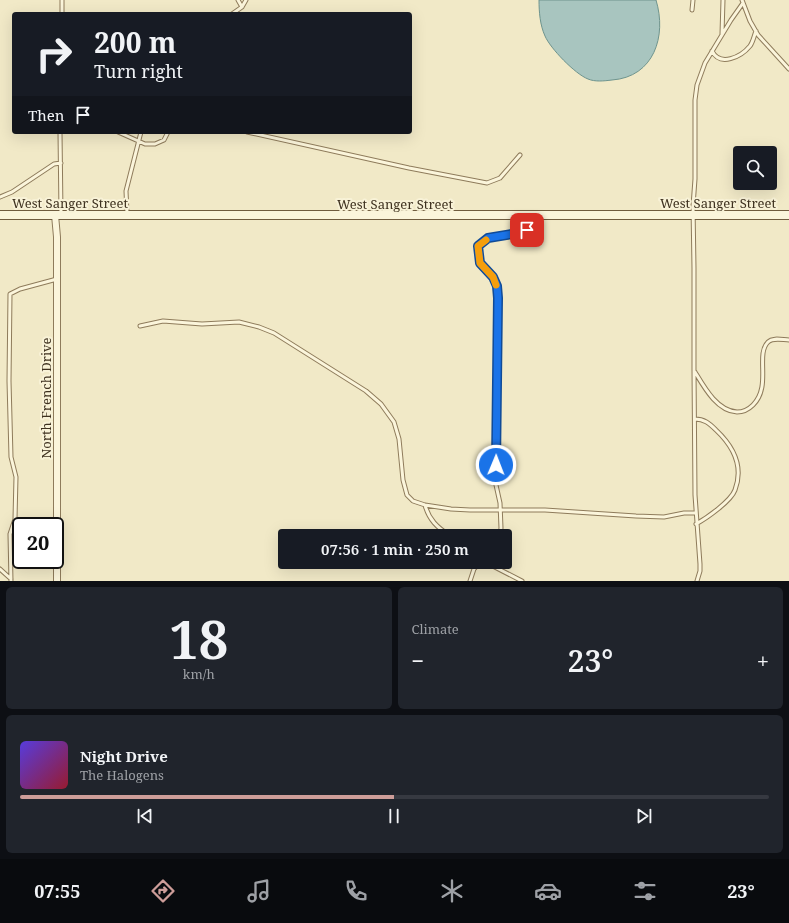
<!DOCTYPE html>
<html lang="en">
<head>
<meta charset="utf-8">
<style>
	body { margin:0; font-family:"Noto Serif",serif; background:#20242c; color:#f1f3f6; height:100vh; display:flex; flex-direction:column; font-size:15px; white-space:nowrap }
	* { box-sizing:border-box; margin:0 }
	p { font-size:13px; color:#9ea1a6 }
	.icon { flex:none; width:22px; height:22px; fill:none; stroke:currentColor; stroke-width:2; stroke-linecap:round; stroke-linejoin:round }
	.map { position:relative; height:581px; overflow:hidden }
	.details { display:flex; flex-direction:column; gap:6px; padding:6px; background:#0d0f14; flex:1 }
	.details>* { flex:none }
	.hud { position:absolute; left:12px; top:12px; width:400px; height:122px; border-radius:4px; box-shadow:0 4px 16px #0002; background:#171b24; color:#f1f3f6; overflow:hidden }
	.fabs { position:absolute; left:733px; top:146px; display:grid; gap:8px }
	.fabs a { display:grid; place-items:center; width:44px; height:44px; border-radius:4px; background:#171b24; box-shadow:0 4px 16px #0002; font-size:20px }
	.speed { position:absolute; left:12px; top:517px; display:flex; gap:8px; font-size:20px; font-weight:700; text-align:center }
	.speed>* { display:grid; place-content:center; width:52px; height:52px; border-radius:50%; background:#171b24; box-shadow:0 4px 16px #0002; line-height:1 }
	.speed .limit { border:2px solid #111; border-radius:6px; background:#fff; color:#111 }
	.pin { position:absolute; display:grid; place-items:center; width:34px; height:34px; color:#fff; margin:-17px; border-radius:8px; box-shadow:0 2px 6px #0006 }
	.me { position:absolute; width:44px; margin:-22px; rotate:1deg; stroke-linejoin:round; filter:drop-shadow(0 0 3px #0008) }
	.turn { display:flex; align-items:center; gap:14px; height:84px; padding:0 16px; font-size:18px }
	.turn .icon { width:52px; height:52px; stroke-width:2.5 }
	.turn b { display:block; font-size:28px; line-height:34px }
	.then { display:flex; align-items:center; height:38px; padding:0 16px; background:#0003; gap:8px; font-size:15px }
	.big { font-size:30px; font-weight:600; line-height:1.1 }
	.details .widget { flex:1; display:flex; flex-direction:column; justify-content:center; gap:6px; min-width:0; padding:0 14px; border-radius:6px; background:#20242c }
	.details .dial { align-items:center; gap:0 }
	.dial b { font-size:52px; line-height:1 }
	.song { display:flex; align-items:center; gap:12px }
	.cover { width:48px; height:48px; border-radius:6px; background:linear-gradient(135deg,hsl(250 70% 55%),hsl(350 70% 35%)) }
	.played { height:4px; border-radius:2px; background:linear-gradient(90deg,#cd9d99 50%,#363941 50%) }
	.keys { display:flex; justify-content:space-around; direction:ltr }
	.heat { display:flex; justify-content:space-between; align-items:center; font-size:22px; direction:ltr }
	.details .tiles { flex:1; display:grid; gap:6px; grid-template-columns:1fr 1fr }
	.widget:last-child { grid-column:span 2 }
	.trip { position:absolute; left:278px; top:529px; width:234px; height:40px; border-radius:4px; background:#171b24; box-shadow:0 4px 16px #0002; font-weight:600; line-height:40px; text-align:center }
	.menu { display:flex; height:64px; justify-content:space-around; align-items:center; background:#090b0e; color:#9ea1a6 }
	.menu .icon { width:28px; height:28px }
	.menu .active { color:#cd9d99 }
	.menu b { font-size:18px; color:#f1f3f6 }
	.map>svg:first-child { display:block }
</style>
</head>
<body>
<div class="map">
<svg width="789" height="581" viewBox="0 0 789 581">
	<rect width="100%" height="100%" fill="#f1e9c7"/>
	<path fill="#a8c5bf" stroke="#6e948e" d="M539,0h117c11,36 -2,77 -44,80 -8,1 -17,2 -24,-1 -13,-5 -38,-31 -43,-43 -5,-11 -6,-24 -6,-36z"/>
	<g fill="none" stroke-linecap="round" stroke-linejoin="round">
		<defs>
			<path id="lane" d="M238,0l4,7
				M742,0l8,21 8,14 31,34
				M692,10l1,-10
				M62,14v-14
				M232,14l10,-7 4,-7
				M722,34l1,-34
				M712,51c8,16 29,6 38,-5 3,-4 4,-10 6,-15
				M60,132l1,82
				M118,132l27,12h10l9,-4 4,-8
				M247,132l162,36 78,15 13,-5 20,-23
				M0,197l12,-5 42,-28 7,-1
				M127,213l-1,-22 15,-59
				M140,326l23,-5 39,3 37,-2 20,5 15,6 92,58 15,13 13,18 5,17 4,41 4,15 6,6 12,4 26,4 19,1h75l91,6 28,1 20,-4h12
				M695,372c9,15 22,39 42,40 6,0 12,-3 16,-7 19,-19 2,-50 15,-63 5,-5 15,-2 21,-2
				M695,419c9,0 14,4 21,11 17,16 28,36 19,60 -4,11 -28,28 -39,34
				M425,505c4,15 12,22 25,31
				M500,536l1,-8 -1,-25 -4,-18v-20l2,-167 -1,-12 -4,-9 -13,-14 -2,-17 10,-7 24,-5 15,-4 5,-14
				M485,562l37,19
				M0,569l11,10
				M11,581l-1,-47 5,-15 1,-42 -5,-20 -2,-76 1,-87 10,-5 37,-10
				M470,581l4,-12 6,-7
				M697,581l3,-10v-7l-5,-69 -1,-125v-102l-1,-62 2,-27v-79l2,-15 8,-22 26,-43 12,-17"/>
			<path id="street" d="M55,215l2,22v344"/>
			<path id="secondary" d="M0,215h789"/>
		</defs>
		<use href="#lane" stroke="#8e7b5b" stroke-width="5"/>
		<use href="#street" stroke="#8e7b5b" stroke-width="8"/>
		<use href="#secondary" stroke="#705c3e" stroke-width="10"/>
		<use href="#lane" stroke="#fbf5db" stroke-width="3"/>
		<use href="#street" stroke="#fbf5db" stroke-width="6"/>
		<use href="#secondary" stroke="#fbf5db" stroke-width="8"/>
	</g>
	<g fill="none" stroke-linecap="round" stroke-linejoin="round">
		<defs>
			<path id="route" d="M496,465l2,-167 -1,-12 -4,-9 -13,-14 -2,-17 10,-8 24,-4 15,-4"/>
		</defs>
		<use href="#route" stroke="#114b97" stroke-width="10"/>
		<use href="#route" stroke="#1a73e8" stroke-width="7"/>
		<path stroke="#f59e0b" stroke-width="7" d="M486,240l-8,6 2,17 13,14 3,8"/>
	</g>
	<g text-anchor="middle" stroke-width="4" stroke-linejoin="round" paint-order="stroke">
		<g font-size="13" fill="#3e311f" stroke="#f8f2d7">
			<text x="70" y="208">West Sanger Street</text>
			<text x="718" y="208">West Sanger Street</text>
			<text x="395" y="209">West Sanger Street</text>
			<text transform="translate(46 398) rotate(-90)" y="5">North French Drive</text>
		</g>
	</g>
</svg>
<div class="fabs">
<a><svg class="icon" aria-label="search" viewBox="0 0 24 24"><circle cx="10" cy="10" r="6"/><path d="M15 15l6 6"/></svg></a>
</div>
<div class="speed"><div class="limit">20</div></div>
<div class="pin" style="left:527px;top:230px;background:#d93025"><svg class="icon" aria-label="arrive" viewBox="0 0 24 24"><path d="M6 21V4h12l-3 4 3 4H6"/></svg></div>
<svg class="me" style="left:496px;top:465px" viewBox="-20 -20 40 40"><circle r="17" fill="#1a73e8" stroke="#fff" stroke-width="3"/><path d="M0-11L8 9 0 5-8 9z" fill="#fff"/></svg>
<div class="trip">07:56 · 1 min · 250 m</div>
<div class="hud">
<div class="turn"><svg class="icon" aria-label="right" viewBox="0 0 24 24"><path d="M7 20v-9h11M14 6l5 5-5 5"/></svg><div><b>200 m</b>Turn right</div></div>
<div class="then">Then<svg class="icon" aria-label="arrive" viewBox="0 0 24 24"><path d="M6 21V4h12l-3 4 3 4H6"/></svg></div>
</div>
</div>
<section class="details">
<div class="tiles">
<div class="widget dial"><b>18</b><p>km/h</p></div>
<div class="widget"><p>Climate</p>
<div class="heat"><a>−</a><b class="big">23°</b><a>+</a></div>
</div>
<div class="widget">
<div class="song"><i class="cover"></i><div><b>Night Drive</b><p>The Halogens</p></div></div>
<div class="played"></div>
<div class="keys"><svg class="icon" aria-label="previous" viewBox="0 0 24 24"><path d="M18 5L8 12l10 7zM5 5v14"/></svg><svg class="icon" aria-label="pause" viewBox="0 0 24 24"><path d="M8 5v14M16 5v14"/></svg><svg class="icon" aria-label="next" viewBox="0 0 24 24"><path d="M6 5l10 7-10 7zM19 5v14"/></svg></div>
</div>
</div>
</section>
<nav class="menu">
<b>07:55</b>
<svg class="icon active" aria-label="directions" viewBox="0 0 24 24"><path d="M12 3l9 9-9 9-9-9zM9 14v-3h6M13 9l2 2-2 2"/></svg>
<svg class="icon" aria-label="music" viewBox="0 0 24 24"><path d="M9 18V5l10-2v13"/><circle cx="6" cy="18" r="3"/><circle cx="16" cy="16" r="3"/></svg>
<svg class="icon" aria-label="phone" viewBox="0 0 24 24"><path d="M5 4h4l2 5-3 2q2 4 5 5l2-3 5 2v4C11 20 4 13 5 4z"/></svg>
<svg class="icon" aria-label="climate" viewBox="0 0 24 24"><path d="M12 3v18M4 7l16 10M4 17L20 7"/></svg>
<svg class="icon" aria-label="car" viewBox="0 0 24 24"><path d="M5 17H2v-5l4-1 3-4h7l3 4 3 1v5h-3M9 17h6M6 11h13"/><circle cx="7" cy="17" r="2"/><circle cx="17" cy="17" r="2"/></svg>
<svg class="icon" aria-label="filters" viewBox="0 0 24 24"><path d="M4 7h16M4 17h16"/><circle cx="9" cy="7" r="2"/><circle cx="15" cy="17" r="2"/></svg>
<b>23°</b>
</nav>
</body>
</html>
